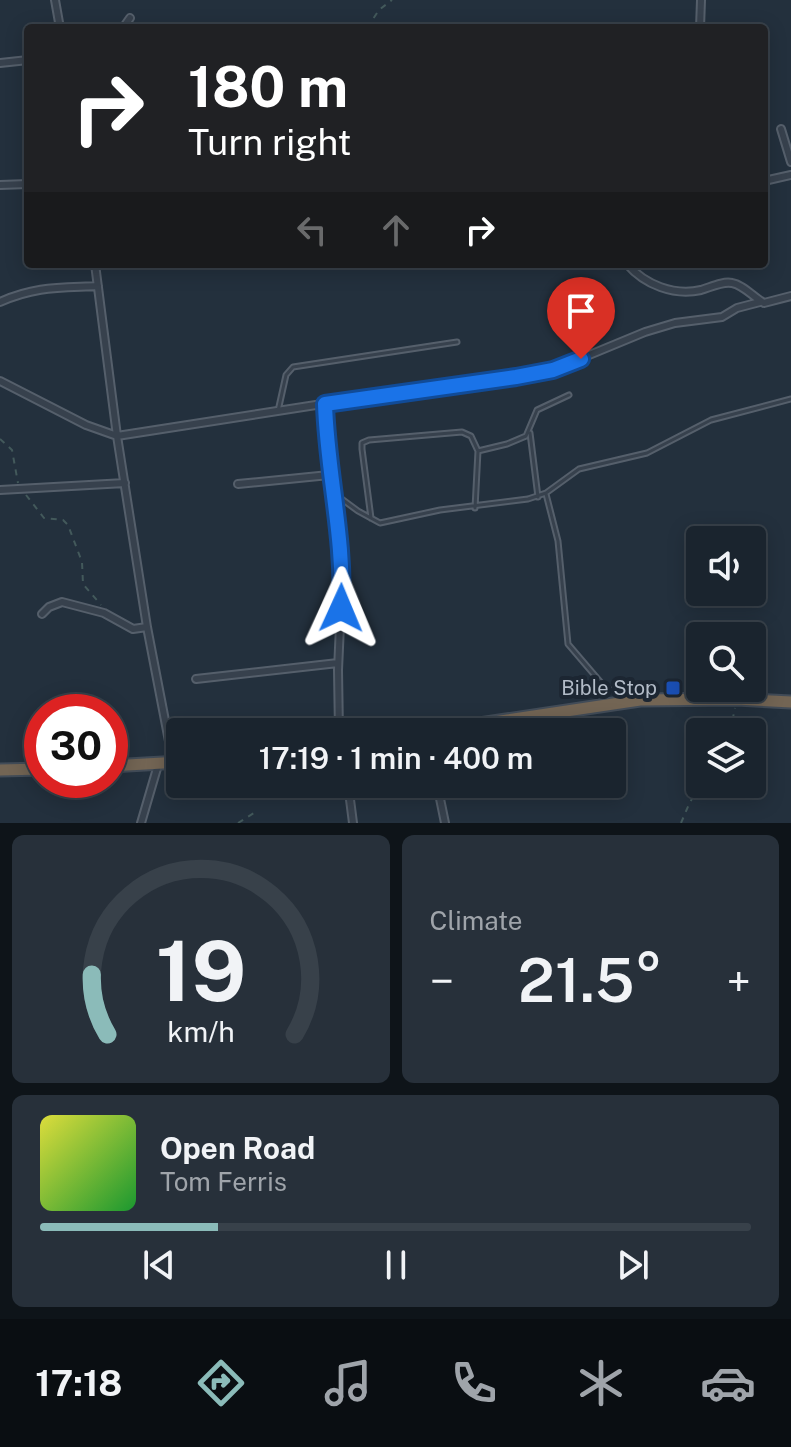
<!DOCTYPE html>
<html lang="en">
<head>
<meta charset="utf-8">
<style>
	body { margin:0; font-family:"Public Sans",sans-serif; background:#27303a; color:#f1f3f6; height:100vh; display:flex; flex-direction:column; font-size:30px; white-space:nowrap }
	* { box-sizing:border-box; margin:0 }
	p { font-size:26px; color:#9fa4aa }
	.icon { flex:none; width:44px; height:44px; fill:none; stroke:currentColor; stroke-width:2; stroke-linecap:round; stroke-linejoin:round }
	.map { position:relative; height:823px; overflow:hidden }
	.panel { display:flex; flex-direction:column; gap:12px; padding:12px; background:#0e1419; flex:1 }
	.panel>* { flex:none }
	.guide { position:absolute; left:24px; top:24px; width:744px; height:244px; border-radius:8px; box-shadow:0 4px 20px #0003,0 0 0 2px #38414a; background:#202124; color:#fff; overflow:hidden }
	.tools { position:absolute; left:686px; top:526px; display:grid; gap:16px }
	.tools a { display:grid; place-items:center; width:80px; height:80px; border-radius:8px; background:#1a242e; box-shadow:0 4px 20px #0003,0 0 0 2px #38414a; font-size:40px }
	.speed { position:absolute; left:24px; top:694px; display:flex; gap:16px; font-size:40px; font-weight:700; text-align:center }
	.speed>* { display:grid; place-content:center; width:104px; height:104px; border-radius:50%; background:#1a242e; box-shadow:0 4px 20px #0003,0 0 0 2px #38414a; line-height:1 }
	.speed .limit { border:12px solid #d22; background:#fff; color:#111 }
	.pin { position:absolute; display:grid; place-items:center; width:68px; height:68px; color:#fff; margin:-82px -34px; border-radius:50% 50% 50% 0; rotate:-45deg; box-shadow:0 0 8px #0007 }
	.pin .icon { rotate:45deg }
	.me { position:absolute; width:88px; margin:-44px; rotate:1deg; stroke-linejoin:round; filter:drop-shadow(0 0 6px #0008) }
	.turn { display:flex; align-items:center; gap:28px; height:168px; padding:0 32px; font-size:36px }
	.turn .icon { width:104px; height:104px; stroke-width:2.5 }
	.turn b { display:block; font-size:56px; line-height:68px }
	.lanes { display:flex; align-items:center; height:76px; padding:0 32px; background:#0003; justify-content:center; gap:40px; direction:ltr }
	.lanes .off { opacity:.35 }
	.big { font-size:60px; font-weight:600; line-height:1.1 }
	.panel .widget { flex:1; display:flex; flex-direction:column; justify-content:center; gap:12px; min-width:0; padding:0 28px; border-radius:12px; background:#27303a }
	.panel .dial { align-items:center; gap:0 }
	.dial svg { height:208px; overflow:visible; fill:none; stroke:#38414a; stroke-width:7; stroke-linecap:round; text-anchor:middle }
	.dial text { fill:#f1f3f6; stroke:none }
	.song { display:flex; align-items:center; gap:24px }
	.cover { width:96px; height:96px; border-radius:12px; background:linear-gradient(135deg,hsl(60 70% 55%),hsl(130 70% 35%)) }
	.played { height:8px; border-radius:4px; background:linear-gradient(90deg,#8bbbb9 25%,#38414a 25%) }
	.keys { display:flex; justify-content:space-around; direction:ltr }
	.heat { display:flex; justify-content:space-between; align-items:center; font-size:44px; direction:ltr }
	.panel .tiles { flex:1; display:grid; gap:12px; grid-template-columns:1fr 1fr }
	.widget:last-child { grid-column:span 2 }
	.trip { position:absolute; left:166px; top:718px; width:460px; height:80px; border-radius:8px; background:#1a242e; box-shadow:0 4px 20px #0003,0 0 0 2px #38414a; font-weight:600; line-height:80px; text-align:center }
	.menu { display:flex; height:128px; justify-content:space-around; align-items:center; background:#0a0e12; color:#9fa4aa }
	.menu .icon { width:56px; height:56px }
	.menu .active { color:#8bbbb9 }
	.menu b { font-size:36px; color:#f1f3f6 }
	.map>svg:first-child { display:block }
</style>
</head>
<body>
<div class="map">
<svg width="791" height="823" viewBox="0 0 791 823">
	<rect width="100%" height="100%" fill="#23303d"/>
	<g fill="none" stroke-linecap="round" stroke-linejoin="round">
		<defs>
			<path id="lane" d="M278,411l8,-36 7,-8 164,-25
				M530,433l8,64
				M478,451l29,-7 19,-8 11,-26 32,-15
				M335,494l23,17 22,12 60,-13 88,-11 18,-6 33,-24 68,-16 64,-33 80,-21
				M546,494l12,47 10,103 35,41 23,13
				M371,518l-9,-69v-6l7,-3 93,-8 9,4 7,15 -3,57"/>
			<path id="street" d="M55,0l5,28
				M123,28l7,-10
				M700,28l1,-28
				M0,63l28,-3
				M781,129l10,33
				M764,181l27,-6
				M0,185l28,-1
				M95,264l22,172 30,191 26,135
				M627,264c18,21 47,32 74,26 10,-3 22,-9 31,-7 12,2 22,15 32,20l27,-7
				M0,302c36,-16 60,-14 98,-16
				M0,381l86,44 31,11 276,-43 123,-16 37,-7 92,-38 30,-9 47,-6 15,-9 23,-6
				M325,404l2,46 12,74 3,57 -4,89 1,62
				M238,484l91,-9
				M0,490l125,-7
				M42,614l7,-7 13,-5 42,11 29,16 14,-2
				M196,679l142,-16
				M348,784l5,39
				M437,784l8,39
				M141,823l17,-58"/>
			<path id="highway" d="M426,732l214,-32 97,-1 54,3
				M110,766l70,-4
				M0,770l42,-1"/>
		</defs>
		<use href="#lane" stroke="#555f6b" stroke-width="7"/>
		<use href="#street" stroke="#555f6b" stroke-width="10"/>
		<use href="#highway" stroke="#424c58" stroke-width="15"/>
		<path stroke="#43595b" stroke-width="2" stroke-dasharray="6 6" stroke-linecap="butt" d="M367,28l12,-18 13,-10
			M0,439l12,11 6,33
			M26,495l18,23 19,2 5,5 14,37 1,22 18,21
			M730,732l5,-24
			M238,823l16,-10
			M681,823l9,-21 12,-18"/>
		<use href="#lane" stroke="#37414d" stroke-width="3"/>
		<use href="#street" stroke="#37414d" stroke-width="6"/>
		<use href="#highway" stroke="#736554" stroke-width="11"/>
	</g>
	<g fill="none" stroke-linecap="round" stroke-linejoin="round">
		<defs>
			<path id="route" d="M341,608c4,-69 -14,-135 -16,-204l191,-27 37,-7 28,-11"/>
		</defs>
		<use href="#route" stroke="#114b97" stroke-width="20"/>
		<use href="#route" stroke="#1a73e8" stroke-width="14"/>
	</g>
	<rect fill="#1a4fb4" stroke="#1c2632" stroke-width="3" x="665" y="680" width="16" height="16" rx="4"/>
	<g text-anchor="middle" stroke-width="8" stroke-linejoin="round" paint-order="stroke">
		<g font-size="20" fill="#b3bcc8" stroke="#1c2632" text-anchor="end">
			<text x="657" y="695">Bible Stop</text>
		</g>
	</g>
</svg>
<div class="tools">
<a><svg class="icon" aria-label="sound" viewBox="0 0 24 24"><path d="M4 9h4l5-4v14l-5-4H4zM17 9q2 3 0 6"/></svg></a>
<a><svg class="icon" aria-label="search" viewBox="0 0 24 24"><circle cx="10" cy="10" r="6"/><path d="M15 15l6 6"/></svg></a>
<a><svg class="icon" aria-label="layers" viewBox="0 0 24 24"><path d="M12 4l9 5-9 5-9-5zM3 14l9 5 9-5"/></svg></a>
</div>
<div class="speed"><div class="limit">30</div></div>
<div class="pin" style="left:581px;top:359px;background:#d93025"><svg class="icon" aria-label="arrive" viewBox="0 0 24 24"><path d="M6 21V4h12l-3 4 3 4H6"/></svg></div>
<svg class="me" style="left:341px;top:608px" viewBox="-20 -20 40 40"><path d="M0-17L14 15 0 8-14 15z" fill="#1a73e8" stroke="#fff" stroke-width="4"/></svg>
<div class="trip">17:19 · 1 min · 400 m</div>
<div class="guide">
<div class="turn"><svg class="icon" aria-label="right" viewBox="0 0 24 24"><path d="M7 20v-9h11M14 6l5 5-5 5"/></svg><div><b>180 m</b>Turn right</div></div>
<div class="lanes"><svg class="icon off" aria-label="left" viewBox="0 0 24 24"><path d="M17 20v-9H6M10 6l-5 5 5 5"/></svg><svg class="icon off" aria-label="ahead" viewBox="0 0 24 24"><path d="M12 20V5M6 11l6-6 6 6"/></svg><svg class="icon" aria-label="right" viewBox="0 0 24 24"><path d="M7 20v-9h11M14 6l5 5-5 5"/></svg></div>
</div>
</div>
<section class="panel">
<div class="tiles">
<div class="widget dial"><svg viewBox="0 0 100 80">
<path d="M14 69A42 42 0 1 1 86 69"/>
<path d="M14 69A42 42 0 0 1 8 46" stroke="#8bbbb9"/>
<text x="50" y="56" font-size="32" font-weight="700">19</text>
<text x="50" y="72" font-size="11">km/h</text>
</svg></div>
<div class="widget"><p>Climate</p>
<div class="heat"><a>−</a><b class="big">21.5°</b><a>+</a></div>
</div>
<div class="widget">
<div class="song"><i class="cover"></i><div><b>Open Road</b><p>Tom Ferris</p></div></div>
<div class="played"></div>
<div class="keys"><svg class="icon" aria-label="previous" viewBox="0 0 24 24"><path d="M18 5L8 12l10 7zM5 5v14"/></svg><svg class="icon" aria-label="pause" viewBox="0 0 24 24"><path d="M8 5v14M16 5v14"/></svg><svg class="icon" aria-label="next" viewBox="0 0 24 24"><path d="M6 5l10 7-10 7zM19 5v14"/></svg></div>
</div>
</div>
</section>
<nav class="menu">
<b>17:18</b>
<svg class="icon active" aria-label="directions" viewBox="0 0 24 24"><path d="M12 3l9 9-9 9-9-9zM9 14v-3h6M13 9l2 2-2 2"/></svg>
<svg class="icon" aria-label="music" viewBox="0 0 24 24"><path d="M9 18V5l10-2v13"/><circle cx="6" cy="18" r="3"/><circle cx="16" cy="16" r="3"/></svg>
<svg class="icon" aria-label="phone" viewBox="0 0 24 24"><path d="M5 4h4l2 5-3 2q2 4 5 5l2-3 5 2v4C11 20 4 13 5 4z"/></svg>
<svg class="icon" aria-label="climate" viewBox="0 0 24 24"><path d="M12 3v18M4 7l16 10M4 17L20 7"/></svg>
<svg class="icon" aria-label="car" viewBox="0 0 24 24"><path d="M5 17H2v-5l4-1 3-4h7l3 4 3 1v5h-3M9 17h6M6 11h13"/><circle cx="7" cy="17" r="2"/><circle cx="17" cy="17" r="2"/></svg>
</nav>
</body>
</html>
